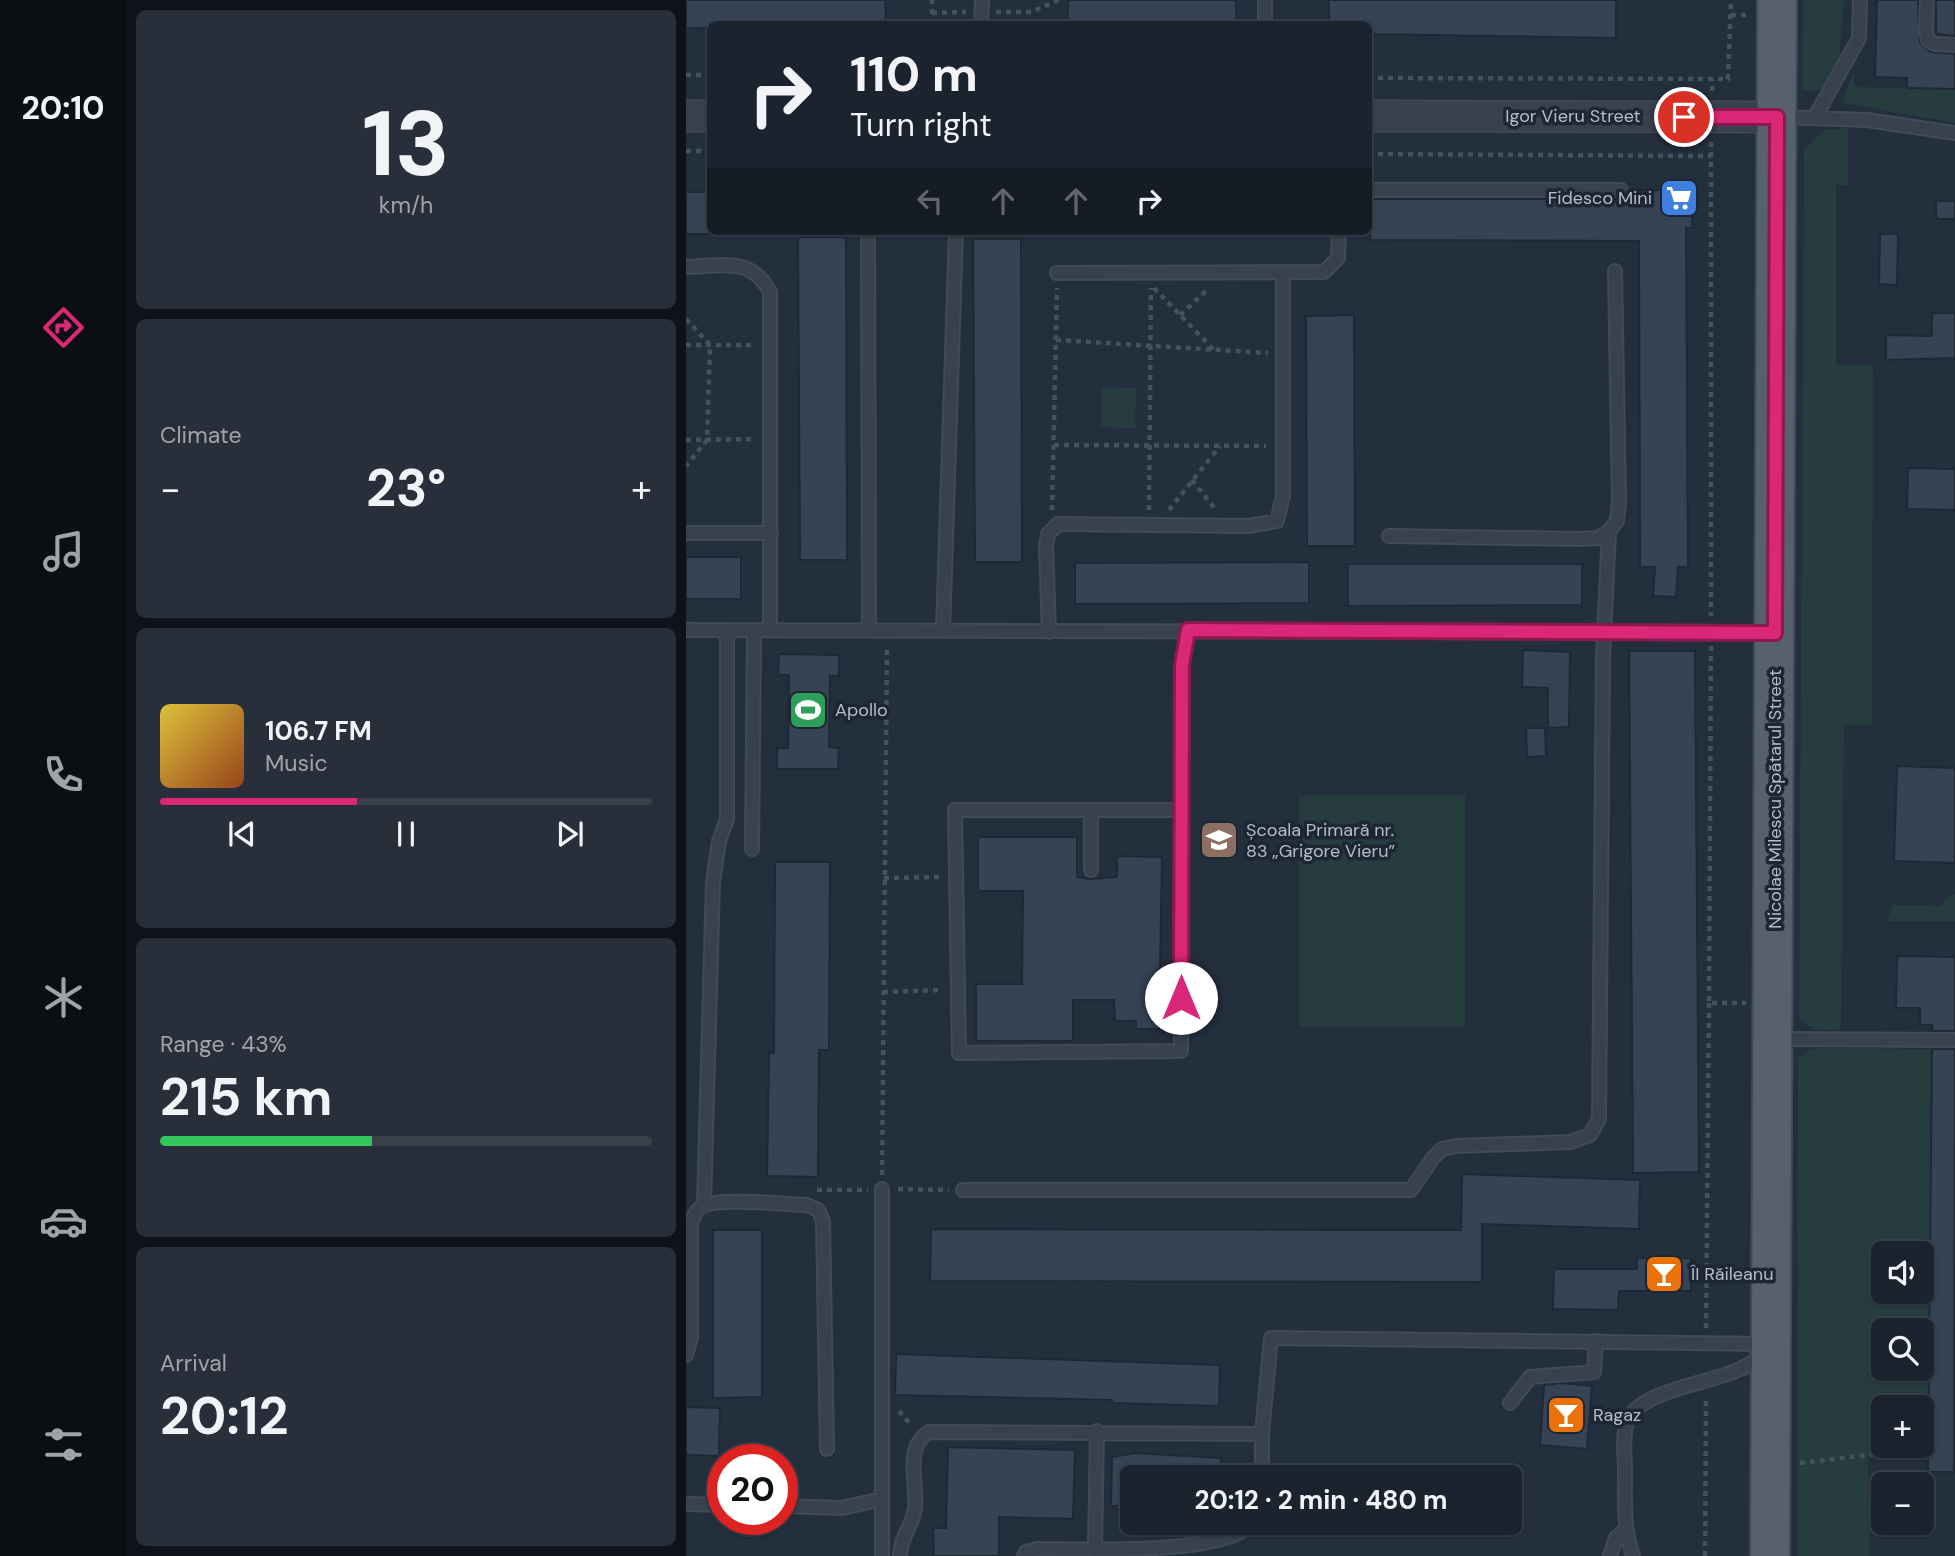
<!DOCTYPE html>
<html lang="en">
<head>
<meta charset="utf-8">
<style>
	body { margin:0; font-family:"DM Sans",sans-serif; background:#282f3a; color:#f1f3f6; height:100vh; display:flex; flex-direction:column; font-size:26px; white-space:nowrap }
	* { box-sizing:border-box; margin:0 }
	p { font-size:23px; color:#a0a4aa }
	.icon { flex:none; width:38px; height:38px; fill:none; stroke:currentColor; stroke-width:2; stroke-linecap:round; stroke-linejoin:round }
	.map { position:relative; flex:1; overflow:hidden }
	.panel { display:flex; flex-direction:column; gap:10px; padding:10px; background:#0f1319; width:560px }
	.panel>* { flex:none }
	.guide { position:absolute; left:21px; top:21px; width:665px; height:214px; border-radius:10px; box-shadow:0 2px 5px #0004,0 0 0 2px #39404a; background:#1b232e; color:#f1f3f6; overflow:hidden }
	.buttons { position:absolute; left:1185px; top:1241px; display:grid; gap:14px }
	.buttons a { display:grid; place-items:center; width:63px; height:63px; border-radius:10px; background:#1b232e; box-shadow:0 2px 5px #0004,0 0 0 2px #39404a; font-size:35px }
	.speed { position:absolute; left:21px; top:1444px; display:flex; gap:14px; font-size:35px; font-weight:700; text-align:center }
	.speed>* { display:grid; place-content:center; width:91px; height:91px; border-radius:50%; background:#1b232e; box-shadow:0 2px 5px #0004,0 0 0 2px #39404a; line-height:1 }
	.speed .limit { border:10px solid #d22; background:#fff; color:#111 }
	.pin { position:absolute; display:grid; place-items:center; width:60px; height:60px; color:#fff; margin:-30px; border:4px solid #fff; border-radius:50%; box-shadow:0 2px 7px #0007 }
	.me { position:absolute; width:77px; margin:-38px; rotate:0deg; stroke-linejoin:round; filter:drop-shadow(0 0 5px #0008) }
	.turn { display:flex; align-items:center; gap:24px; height:147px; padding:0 28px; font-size:32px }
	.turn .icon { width:91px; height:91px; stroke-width:2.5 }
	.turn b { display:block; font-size:49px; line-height:60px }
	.lanes { display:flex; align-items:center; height:66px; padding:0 28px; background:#0003; justify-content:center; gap:35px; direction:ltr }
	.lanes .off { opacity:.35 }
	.big { font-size:52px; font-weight:700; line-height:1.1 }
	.panel .card { flex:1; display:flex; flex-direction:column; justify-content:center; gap:10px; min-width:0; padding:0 24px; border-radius:10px; background:#282f3a }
	.panel .dial { align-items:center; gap:0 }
	.dial b { font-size:91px; line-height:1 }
	.song { display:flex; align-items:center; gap:21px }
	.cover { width:84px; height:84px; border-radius:10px; background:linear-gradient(135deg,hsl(50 70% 55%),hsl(20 70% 35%)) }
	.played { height:7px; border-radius:4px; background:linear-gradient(90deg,#db2777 40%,#39404a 40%) }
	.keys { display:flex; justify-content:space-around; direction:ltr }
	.heat { display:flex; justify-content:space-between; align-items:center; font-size:38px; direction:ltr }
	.charge { height:10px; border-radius:5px; background:linear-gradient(90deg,#34c759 43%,#39404a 0) }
	.trip { position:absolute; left:434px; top:1465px; width:402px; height:70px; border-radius:10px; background:#1b232e; box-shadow:0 2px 5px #0004,0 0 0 2px #39404a; font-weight:700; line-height:70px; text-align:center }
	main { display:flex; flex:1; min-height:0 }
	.tabs { display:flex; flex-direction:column; width:126px; justify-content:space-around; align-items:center; background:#0b0e12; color:#a0a4aa }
	.tabs .icon { width:49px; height:49px }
	.tabs .selected { color:#db2777 }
	.tabs b { font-size:32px; color:#f1f3f6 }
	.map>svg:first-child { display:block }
</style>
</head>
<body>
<main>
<nav class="tabs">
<b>20:10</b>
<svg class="icon selected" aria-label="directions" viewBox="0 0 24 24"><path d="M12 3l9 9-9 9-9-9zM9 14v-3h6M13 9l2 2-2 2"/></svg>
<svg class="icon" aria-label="music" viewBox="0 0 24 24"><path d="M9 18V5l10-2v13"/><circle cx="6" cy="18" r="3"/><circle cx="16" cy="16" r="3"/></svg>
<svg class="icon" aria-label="phone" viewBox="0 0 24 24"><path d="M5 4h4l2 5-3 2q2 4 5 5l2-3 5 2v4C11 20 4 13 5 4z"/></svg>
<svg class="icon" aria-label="climate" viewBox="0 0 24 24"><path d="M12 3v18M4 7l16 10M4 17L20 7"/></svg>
<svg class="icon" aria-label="car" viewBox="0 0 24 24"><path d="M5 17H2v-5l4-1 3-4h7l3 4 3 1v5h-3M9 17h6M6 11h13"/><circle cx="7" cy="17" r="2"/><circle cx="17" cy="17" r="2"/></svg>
<svg class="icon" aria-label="filters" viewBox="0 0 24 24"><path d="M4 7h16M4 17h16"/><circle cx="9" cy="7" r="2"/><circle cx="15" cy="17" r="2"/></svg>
</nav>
<section class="panel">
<div class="card dial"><b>13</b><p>km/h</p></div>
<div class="card"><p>Climate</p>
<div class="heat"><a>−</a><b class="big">23°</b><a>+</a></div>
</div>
<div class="card">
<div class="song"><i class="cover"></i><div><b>106.7 FM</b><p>Music</p></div></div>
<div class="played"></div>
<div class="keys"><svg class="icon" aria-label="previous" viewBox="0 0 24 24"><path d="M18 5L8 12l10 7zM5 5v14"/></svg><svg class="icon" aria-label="pause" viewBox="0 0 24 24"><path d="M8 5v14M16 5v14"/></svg><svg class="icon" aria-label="next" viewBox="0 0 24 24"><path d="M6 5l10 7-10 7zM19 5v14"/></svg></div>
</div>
<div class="card"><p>Range · 43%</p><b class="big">215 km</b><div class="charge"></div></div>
<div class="card"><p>Arrival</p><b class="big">20:12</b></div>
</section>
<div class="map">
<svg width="1269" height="1556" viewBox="0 0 1269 1556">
	<rect width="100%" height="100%" fill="#242f3e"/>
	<path fill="#263c3f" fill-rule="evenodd" d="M1117,0h41l-5,59 -18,31h-19z
		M1168,72v15l101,2v34l-111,-20 -1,-7z
		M1162,128v57h-12v180h37l-1,360h-28l-3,300 -2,5h-24l-16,-12 5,-869 19,-19z
		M416,387l34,1 -1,40 -34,-1z
		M613,795h166v231h-166z
		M1269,894v27h-68l6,-16 47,1 9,-11z
		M1138,1048l108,1 -4,409 -60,-1 2,99h-73l1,-498 13,-9zM1197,1253h39v39h-39zM1197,1330h39v38h-39zM1197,1407h39v39h-39z"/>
	<path fill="#364354" stroke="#1f2835" stroke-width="2" d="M0,0h199l1,24h-176v4h-24z
		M382,0h168v24h-168z
		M643,0h287v38l-248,-4v-10h-39z
		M1191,0h41l2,43 11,9 24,2v35l-48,-1v-10l-32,-1z
		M1250,0h19v36l-19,-2z
		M954,190h52v38h-6l2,339h-10l-2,30 -23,-1 2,-29h-15l-1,-326 -269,-1v-41h270z
		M0,192h24v42h-24z
		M1250,201h19v18h-19z
		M1194,234h18l-1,51 -18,-1z
		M112,237h48l1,323h-47z
		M287,239h48l1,323h-47z
		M1246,313h23v45l-69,2v-25l46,1z
		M668,315l1,231h-48l-1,-230z
		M1222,468l47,1v41l-48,-1z
		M0,557h55v42h-55z
		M623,562v41l-234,1v-41z
		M662,564h234v41l-234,1z
		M837,650l47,2 -1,75 -21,1v-40l-26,-1z
		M943,651h66l4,521 -66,1z
		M93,654l60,1v21h-9l-1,71 10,1 -1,21h-61v-21h11l1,-73h-11z
		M840,728h19l1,28 -19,1z
		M1211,766l58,2v95l-61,-2z
		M292,837h99v40l13,2 27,-2v-21l45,1 -3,172h-23v-8h-21l-1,-21h-41v41h-97v-57h46l1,-93h-45z
		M89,862h55l-1,188h-10l-1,127 -51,-1 2,-123h5z
		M1211,956l58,1v74h-23v-6h-12v-17h-24z
		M1246,1049h23l-1,423h-26z
		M776,1174l178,6 -1,49 -157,-5v58l-552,-1 1,-52 530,1z
		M27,1230h49v167l-49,1z
		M951,1258h54v33h-72l-1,19 -65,-1 1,-40h83z
		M210,1354l324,11 -1,41 -107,-3v-3l-217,-5z
		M876,1383l30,3 -5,63 -47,-4 4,-60z
		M0,1407l34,1 -1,48 -33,-1z
		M262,1447l127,3 -2,69 -74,-2v39h-65l-1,-28h13z
		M449,1453l86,5 -1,19h-88v29h-21l1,-49z"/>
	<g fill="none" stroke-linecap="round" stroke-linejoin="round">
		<defs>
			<path id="service" d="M579,0v24
				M1241,0l-1,32 2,8 7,4 20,1
				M295,24l1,-24
				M1095,117l86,3 88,13
				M1129,117l44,-79 1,-38
				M682,190h253
				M182,231l1,399
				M0,267c35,-1 65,-11 84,25v338
				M371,273l267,-1 14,-14 1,-27
				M0,533h85
				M703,536l191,3 18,-1 11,-7
				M0,630l1085,3
				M257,631l13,-400
				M363,632l-3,-87 2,-11 10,-10 191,2 28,-5 6,-25v-223
				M495,810h-226l4,243 222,-2 1,-386 6,-35
				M66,849l2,-219
				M405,870v-59
				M1089,1039l180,1
				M277,1190h448l22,-32 9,-9 14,-3 115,-4 19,-7 9,-16 4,-461 6,-127 8,-10 2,-19 -4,-231
				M18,1205l9,-323 6,-41 8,-22v-189
				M0,1355l5,-17v-111c1,-8 5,-19 14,-22 19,-7 79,-1 102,0l11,5 5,11 4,228
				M824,1403l20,-26 64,-5 2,-31
				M576,1477v-43l9,-96 497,6
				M0,1504l37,1
				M96,1506l60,2 40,-9
				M409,1550l2,-119
				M196,1556v-367
				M214,1556c1,-20 12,-30 15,-47 3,-26 -12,-61 14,-77l333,2
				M338,1556l2,-4 11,-3c43,0 194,7 216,-27
				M924,1556l6,-18 8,-7
				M947,1556c-10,-28 -8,-55 -8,-85 0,-15 -3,-34 2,-48 14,-40 104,-37 135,-68"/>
			<path id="tertiary" d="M0,116h24
				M682,116l409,1"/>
			<path id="primary" d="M1084,1556l7,-1556"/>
		</defs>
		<use href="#service" stroke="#414a57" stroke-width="16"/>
		<use href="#tertiary" stroke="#414a57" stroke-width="33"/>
		<use href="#primary" stroke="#414a57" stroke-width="42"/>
		<path stroke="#3f5557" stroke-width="4.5" stroke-dasharray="5 5" stroke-linecap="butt" d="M310,12h35l28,-12
			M246,13l34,-1
			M1045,15h16
			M246,24v-24
			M0,75h24
			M682,78l360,1 3,-79
			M1026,91v-12
			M1025,142v474
			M0,151h24
			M682,154l343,2
			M468,288l60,62
			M494,315l28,-26
			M0,319l24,26 -3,95 -21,26
			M370,340l212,13
			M0,345h69
			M0,440l69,-1
			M368,445l212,1
			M506,480l24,30
			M366,510l5,-222
			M463,510l2,-222
			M483,510l51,-64
			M1025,646l-2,357h37
			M198,878l57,-1
			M197,992l60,-2
			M196,1175l5,-530
			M212,1189l51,1
			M131,1190h51
			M1020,1328l3,-325
			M213,1411l13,15
			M1114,1463l94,-11
			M1019,1556l1,-160"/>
		<use href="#service" stroke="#38414e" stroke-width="12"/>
		<use href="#tertiary" stroke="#38414e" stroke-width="30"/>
		<use href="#primary" stroke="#56606e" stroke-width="38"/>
	</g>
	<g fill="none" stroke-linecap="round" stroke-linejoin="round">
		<defs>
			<path id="route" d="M495,998l1,-333 6,-35 587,3 2,-516h-93"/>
		</defs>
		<use href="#route" stroke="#8e194d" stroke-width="18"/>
		<use href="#route" stroke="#db2777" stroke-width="12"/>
	</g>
	<defs>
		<symbol id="supermarket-square" viewBox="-11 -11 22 22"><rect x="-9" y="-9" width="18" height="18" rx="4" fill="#3f7fe0" stroke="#1d2633"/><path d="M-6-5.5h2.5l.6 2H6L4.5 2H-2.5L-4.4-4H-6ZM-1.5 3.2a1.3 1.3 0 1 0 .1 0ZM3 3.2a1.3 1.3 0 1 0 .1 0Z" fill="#fff"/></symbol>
		<symbol id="stadium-square" viewBox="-11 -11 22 22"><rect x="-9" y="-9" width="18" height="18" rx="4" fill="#2e9e5b" stroke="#1d2633"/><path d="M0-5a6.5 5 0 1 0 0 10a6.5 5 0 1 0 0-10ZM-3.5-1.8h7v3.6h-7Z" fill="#fff"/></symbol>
		<symbol id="school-square" viewBox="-11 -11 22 22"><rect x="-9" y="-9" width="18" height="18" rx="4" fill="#8d6e63" stroke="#1d2633"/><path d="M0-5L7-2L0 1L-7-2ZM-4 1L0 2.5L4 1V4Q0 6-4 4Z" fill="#fff"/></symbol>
		<symbol id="bar-square" viewBox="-11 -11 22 22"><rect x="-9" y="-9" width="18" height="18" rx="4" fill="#e8710a" stroke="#1d2633"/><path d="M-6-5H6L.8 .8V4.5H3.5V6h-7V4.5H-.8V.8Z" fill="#fff"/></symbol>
	</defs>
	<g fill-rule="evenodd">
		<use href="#supermarket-square" x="971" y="176" width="44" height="44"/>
		<use href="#stadium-square" x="100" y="688" width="44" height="44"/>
		<use href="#school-square" x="511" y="818" width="44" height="44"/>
		<use href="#bar-square" x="956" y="1252" width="44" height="44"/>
		<use href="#bar-square" x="858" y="1393" width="44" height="44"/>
	</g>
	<g text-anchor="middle" stroke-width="7" stroke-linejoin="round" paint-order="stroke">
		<g font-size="18" fill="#b4bcc9" stroke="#1d2633">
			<text x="887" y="122">Igor Vieru Street</text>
			<text transform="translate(1089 799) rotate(-90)" y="6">Nicolae Milescu Spătarul Street</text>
		</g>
		<g font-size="18" fill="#b4bcc9" stroke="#1d2633" text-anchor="start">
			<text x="966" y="204" text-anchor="end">Fidesco Mini</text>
			<text x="149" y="716">Apollo</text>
			<text x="560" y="836">Școala Primară nr.<tspan x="560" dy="21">83 „Grigore Vieru”</tspan></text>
			<text x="1005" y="1280">ÎI Răileanu</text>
			<text x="907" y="1421">Ragaz</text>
		</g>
	</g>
</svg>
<div class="buttons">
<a><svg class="icon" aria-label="sound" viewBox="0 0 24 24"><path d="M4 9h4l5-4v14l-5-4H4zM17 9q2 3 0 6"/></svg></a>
<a><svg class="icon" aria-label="search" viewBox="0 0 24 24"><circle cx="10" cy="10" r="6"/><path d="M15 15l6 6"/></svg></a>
<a>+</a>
<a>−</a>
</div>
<div class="speed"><div class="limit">20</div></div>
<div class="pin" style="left:998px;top:117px;background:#d93025"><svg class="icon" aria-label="arrive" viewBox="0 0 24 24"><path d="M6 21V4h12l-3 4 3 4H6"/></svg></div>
<svg class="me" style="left:495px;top:998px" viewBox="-20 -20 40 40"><circle r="19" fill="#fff"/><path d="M0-13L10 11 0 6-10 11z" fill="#db2777"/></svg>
<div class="trip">20:12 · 2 min · 480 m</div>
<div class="guide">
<div class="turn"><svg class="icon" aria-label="right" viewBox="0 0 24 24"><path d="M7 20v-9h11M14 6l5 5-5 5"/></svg><div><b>110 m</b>Turn right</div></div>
<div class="lanes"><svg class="icon off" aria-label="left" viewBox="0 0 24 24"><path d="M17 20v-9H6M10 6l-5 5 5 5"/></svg><svg class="icon off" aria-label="ahead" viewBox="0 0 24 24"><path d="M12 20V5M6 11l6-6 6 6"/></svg><svg class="icon off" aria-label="ahead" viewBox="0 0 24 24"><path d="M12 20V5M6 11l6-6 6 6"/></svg><svg class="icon" aria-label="right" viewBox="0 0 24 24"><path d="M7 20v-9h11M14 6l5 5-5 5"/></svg></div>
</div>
</div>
</main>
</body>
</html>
